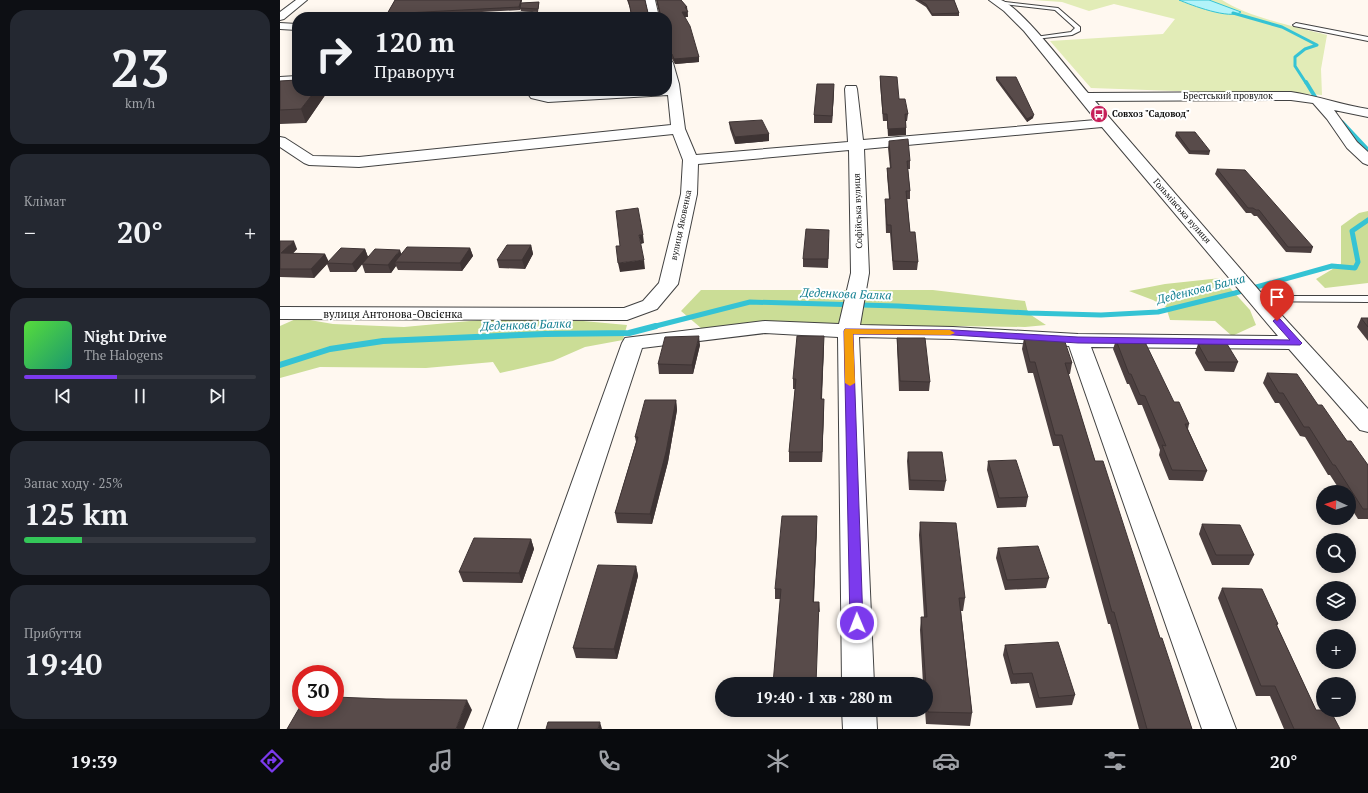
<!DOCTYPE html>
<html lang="uk">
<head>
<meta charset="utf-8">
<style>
	body { margin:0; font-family:"PT Serif",serif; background:#242831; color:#f1f3f6; height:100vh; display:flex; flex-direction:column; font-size:15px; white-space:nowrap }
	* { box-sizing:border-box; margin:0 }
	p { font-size:13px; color:#9ea1a6 }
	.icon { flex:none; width:22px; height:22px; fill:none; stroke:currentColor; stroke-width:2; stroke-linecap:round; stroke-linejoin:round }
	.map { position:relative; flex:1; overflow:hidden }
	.details { display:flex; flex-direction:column; gap:10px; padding:10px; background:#0d0f14; width:280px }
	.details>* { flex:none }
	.top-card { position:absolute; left:12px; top:12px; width:380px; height:84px; border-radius:16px; box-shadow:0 2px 10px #0003; background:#171b24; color:#f1f3f6; overflow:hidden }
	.needle { width:26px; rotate:273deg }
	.fabs { position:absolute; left:1036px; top:485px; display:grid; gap:8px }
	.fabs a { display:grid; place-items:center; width:40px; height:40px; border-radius:50%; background:#171b24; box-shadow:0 2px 10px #0003; font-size:20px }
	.speed { position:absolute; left:12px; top:665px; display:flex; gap:8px; font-size:20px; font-weight:700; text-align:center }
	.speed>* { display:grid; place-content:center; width:52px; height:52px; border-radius:50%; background:#171b24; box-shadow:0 2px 10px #0003; line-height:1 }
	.speed .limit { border:6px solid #d22; background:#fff; color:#111 }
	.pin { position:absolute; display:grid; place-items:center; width:34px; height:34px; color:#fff; margin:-41px -17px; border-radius:50% 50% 50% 0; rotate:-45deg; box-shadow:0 0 4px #0007 }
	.pin .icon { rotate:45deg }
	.me { position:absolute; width:44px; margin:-22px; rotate:359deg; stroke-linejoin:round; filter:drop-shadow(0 0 3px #0008) }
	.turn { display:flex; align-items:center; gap:14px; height:84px; padding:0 16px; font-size:18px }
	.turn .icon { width:52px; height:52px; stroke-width:2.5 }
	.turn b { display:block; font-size:28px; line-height:34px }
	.big { font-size:30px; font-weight:700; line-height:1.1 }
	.details .widget { flex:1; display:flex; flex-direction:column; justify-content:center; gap:6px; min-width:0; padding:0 14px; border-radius:16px; background:#242831 }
	.details .dial { align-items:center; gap:0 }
	.dial b { font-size:52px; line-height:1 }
	.song { display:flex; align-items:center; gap:12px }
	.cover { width:48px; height:48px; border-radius:6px; background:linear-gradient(135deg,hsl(110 70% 55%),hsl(160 70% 35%)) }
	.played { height:4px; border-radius:2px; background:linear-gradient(90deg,#7c3aed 40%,#363941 40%) }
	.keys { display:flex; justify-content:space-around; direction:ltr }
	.heat { display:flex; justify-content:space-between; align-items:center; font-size:22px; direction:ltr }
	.charge { height:6px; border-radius:3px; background:linear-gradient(90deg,#34c759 25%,#363941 0) }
	.trip { position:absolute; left:435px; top:677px; width:218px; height:40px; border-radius:20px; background:#171b24; box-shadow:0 2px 10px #0003; font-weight:700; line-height:40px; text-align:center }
	.tab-bar { display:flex; height:64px; justify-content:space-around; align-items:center; background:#090b0e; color:#9ea1a6 }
	.tab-bar .icon { width:28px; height:28px }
	.tab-bar .current { color:#7c3aed }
	.tab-bar b { font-size:18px; color:#f1f3f6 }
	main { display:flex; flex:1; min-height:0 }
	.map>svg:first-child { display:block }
</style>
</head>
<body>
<main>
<section class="details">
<div class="widget dial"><b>23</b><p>km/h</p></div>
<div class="widget"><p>Клімат</p>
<div class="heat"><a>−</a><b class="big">20°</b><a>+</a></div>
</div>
<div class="widget">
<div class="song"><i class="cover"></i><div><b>Night Drive</b><p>The Halogens</p></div></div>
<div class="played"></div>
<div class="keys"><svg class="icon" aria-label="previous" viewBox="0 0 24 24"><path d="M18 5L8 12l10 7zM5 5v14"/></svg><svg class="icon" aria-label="pause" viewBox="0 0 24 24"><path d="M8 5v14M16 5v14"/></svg><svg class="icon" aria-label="next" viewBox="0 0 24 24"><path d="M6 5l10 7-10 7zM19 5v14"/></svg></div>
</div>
<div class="widget"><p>Запас ходу · 25%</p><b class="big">125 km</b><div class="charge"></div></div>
<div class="widget"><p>Прибуття</p><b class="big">19:40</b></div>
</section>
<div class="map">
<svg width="1088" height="729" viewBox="0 0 1088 729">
	<rect width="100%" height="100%" fill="#fff8f0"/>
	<path fill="#e2ecb7" d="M753,0h189c26,17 74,27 105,35l-6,34 1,26 -46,-3h-73l-112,-4 -41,-47 113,-7 12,-15 -61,-15 -25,7 -27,-9z"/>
	<path fill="#cbdd96" d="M1088,211v72l-43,5 -9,-9 25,-15v-38l18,-13z
		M941,278l29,32 6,15 -24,11 -17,-15 -45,-1 -4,-13 -13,-7 -24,-9 36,-7z
		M421,290h232l92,11 3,12 18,12 -21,2 -67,-1 -257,2 -20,-17z
		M18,318l35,6 71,3 88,-8h69l66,6 -4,15 -38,7 -32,14 -53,12 -7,-11 -67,6 -106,-1 -40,11v-52z"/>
	<path fill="#b2f3f9" stroke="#35c3d4" d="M899,0h30l32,12c-11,8 -50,-7 -62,-12z"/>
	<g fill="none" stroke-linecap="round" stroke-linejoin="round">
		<path stroke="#35c3d4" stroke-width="3" d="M953,13l49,14 35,18 -12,4 -10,8v9l11,17"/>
		<path stroke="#35c3d4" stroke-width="4" d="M1026,82l11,18 4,3
			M1062,122l26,28"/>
		<path stroke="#35c3d4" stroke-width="5" d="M372,327l98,-25 148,4 130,7 73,2 57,-3 77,-19 97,-27 23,2 3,-6 -6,-31 16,-11"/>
		<path stroke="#35c3d4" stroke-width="6" d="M0,365l50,-16 53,-8 162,-7 84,-1 27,-7"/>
		<defs>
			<path id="service" d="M717,1l61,7 22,19v4l-8,4 -37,4v-2l36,-5 4,-4 -20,-18 -60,-7z
				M1016,23l72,14v4l-74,-15 -1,-1z
				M17,76v4l-17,1v-4z
				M976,296h112v6l-116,-1 -1,-2z"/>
			<path id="minor" d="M16,0h11l-23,19 -4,1v-8z
				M365,0h10l4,17h-10z
				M709,0c4,0 9,0 12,0 21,8 70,73 87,93l203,-1c27,4 51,13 77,17v8l-34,-7 23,32 11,10v13l-5,-2 -16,-15 -20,-29 -14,-16 -22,-3 -196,1 168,194 105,114v23l-8,-2 -71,-81 -198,-2 145,382h-34l-133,-383 -116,-7 -94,-2 15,347h-32l-4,-347 -73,-4 -123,15 -125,381h-34l139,-386 3,-5 8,-1 132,-16 74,3 12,-51 -2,-123 -151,14 -1,30 -19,90 -21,25 -30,11 -347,-1v-12l344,1 19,-7 16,-18 22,-89 2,-34 -10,-26 -314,33 -50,-2 -5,-2 -24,-16v-10l5,1 28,18 46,1 312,-32 -3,-30 -120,7 -17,-4 -5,-7h13l9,3 56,-3h63v-32l4,1 2,3 6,21 6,45 11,26 152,-13 -3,-53 1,-3h10l1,3 6,51 233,-20 -72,-89 -20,-20zM822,127l176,209 -200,-2 -125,-7 -93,-2 9,-52 -5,-124z
				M252,12l13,3 1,2h-60l5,-3z
				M0,23l17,1v6l-17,-1z
				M562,710h34l1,19h-34z"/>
		</defs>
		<use href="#service" stroke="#424242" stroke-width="2"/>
		<use href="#minor" stroke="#424242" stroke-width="2"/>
		<use href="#service" fill="#fff" fill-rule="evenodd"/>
		<use href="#minor" fill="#fff" fill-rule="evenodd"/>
	</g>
	<path fill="#4c4040" d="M115,0h127l-1,3 18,-1v3l-1,7 -17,-1 -1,-3 1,-3 -1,5 -132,7 -1,-3z
		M347,0h18l3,13h11l-3,-13h25l6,7 1,10h-3l14,40v5l-24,2 -3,-5 -5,-1v-41h-36l-1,-9z
		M635,0h39l5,13v3h-27l-6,-9z
		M600,76l19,23 9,15 -1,7h-1v14l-18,1 -1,-15h-4l-3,-38z
		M716,77l37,41 -6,4 -31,-42z
		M0,81l17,10h31l-22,32 -26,1z
		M554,91l-2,32h-18v-8z
		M449,122l40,12v7l-34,3 -5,-15z
		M896,132l34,19 -1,4 -20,-1 -14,-18z
		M609,141l21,20v8h-2l2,22v8h-3l3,33 8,30 -1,8h-24l-3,-37h-4l-1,-26v-8h4l-2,-24v-7h3l-2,-20z
		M937,169l96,78 -2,6 -25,-1 -29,-36h-3l-3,-3h-5l-31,-39z
		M549,238l-1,30 -25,-1v-8z
		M0,241l17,8 -4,4 32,1 3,8 37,-13 3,8 102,-9 3,8 -11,15 -64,-1 -2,-4 -5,7h-26l-3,-9 -6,8h-26l-3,-8 -13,14 -34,-1z
		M251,245l2,9 -8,15 -26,-1 -2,-8z
		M1081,318h7v23l-11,-14z
		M617,338l33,44 -1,9h-30l-2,-44z
		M744,338l48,25 -2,11h-2l27,87 65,177 32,91h-53l-29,-105h-2l-49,-178h-6l-20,-73h-5l-6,-24z
		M836,340l58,62 15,22 -1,5 19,42 -4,10 -34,-1 -10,-25 1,-5 -18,-45h-4l-9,-21h-2l-14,-35z
		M918,344l40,18 -4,10 -29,-1 -10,-18z
		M420,345l-7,29h-34l-1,-10z
		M544,345l-2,54 2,10 -2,53h-33v-10l6,-63h-2v-10z
		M987,373l51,32 29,36 21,24v54h-10l-9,-14v-13h-8l-11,-17h-2l-23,-38 -5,-1 -21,-33h-4l-12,-20z
		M396,400l1,10 -9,52 -16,62 -35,-1 -2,-10 21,-71 -1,-5z
		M628,452l38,29 -2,10 -35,-1 -2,-29z
		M708,461l40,36 -2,10 -29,1 -10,-38z
		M640,522l45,76 -2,13h-2l11,102 -2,13 -44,-2 -1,-14h1v-26h-3l-3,-54 1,-13h3l-5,-82z
		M922,524l52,31 -5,10h-37l-13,-31z
		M537,526l-3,76h5l1,10 -40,-13h-5v-10z
		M251,539l3,10 -12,34 -59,-1 -4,-10z
		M718,548l51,30 -3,10 -41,2 -9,-32z
		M356,566l2,10 -21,83 -41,-1 -3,-10z
		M942,588l56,36 -1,2 39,84 24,19h-56l-14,-33h-14l-38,-98z
		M725,645l70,50 -3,10 -36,3 -7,-25 -18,1 -8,-29z"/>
	<path fill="#3e3434" d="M241,0h1l-2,10 -1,-3z
		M405,7h2l1,10h-5l-1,-5z
		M419,57v5l-24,2 -1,-5z
		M554,84v7l-2,32v-7z
		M35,91h13l-22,32 -5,-14z
		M754,115l-1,3 -6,4v-3z
		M626,128v7l-18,1v-7z
		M489,134v7l-34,3v-7z
		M359,235h4l1,8 -3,1z
		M14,241l3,8 -12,13 -4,-9z
		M251,245l2,9 -8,15 -3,-9z
		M190,248l3,8 -11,15 -2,-8z
		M85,249l3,8 -12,15 -4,-8z
		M120,250l3,8 -8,4 1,4 -5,7 -3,-8z
		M45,254l4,8 -15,16 -3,-9z
		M364,260l1,9 -25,3 -2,-9z
		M419,336l1,9 -7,29 -1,-9z
		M544,336v9l-3,64v-10z
		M544,399v10l-2,53v-10z
		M396,400l1,10 -9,52 -16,62 -2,-10z
		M537,516v10l-4,86v-10z
		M251,539l3,10 -12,34 -3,-10z
		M356,566l2,10 -21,83 -3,-10z
		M187,700l5,10 -8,19h-8z
		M320,722l2,7h-4z"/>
	<path fill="#584b4a" stroke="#3e3434" d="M115,0h126l-2,7 -132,7z
		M348,0h17l3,13h12l-3,-13h24l6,7h-2l3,5h-6l8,14 9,31 -25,2 -2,-5 -5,-2v-35h-35l-3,-14z
		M639,0h35l5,13 -27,1 -6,-10z
		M259,2l-1,7 -18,-1 1,-5z
		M239,16h18l-1,1h-17z
		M600,76l17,1 2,22h6l3,15h-3l1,14 -18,1 -1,-15h-4z
		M716,77h20l18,38 -7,4z
		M17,80v11h18l-14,18 -21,1v-29z
		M537,84h17l-2,32 -18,-1z
		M482,120l7,14 -34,3 -6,-15z
		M896,132h19l15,19h-20z
		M628,139l2,22h-3l3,30h-4l4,41h5l3,30 -25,-1 -2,-36h-4l-2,-26h5l-3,-31h4l-2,-27z
		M937,169l28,1 68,77h-25l-29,-37h-3l-3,-2h-5z
		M358,208l5,27h-4l5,25 -26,3 -2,-17h4l-4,-35z
		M526,229l23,1 -1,29h-25z
		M0,241h14l-13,12 44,1 -14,15h-31z
		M227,245h24l-9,15h-25z
		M127,247l63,1 -10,15 -65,-1z
		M61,248l24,1 -13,15 -25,-1z
		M95,249l25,1 -12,15 -26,-1z
		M1081,318h7v9z
		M419,336l-7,29 -34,-1 7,-27z
		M517,336h27l-3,63h3l-2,53h-33l7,-73h-3z
		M617,338h28l5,44 -30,-1z
		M744,338l40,1 8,24h-7l30,98h8l57,177h2l30,91h-45l-33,-117h-2l-50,-177h-7l-20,-73h-5z
		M836,340h28l30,62h5l10,22h-4l22,47 -35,-1 -10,-25 4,1 -21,-50 -5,-1 -9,-21h-2z
		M918,344h29l11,18h-30z
		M987,373l30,1 21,31h4l25,36h4l17,24v44h-5l-28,-44h-2l-24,-38h-5l-21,-34h-4z
		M365,400h31l-10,52 -16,62 -35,-1 23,-76h-3z
		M628,452h34l4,29 -36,-1z
		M736,460l12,37 -29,1 -11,-37z
		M502,516h35l-4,86h6l-3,82h-43l8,-95h-6z
		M640,522l36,1 9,75h-6l13,115 -44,-1 -7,-95h6z
		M922,524l38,1 14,30h-38z
		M194,538l57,1 -12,34 -60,-1z
		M758,546l11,32 -42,2 -9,-32z
		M318,565l38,1 -22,83 -41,-1z
		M942,588l40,1 16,35h-2l40,86h14l10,19h-46l-19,-43h-14z
		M778,642l17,53 -36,3 -7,-25 -19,1 -8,-29z
		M55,697l51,2 81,1 -11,29h-169l14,-24v3h34z
		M268,722h52l-2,7h-52z"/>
	<path fill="#7c3aed" stroke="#51269a" d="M997,318l3,1 20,22 2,2 -2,2 -222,-2 -125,-8 -100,-1 10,289 -2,3 -4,2 -5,-2 -2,-3 -6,-292 1,-2 108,1 125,7 212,3 -17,-19z"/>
	<path fill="#f59e0b" d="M565,329l105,1 5,3 -5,2 -97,-1 2,49 -5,3 -5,-3 -1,-52z"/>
	<defs>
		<symbol id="bus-disc" viewBox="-11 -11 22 22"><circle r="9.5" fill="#c61f58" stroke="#fff"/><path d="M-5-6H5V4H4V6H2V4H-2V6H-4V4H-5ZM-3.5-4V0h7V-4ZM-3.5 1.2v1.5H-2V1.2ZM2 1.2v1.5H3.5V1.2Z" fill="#fff"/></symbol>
	</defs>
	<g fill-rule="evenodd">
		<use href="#bus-disc" x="809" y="104" width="20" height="20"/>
	</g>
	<g text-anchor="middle" stroke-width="4" stroke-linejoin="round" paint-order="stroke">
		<g font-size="9" fill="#0f0f0f" stroke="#fff">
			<text x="948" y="99">Брестський провулок</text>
			<text transform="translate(578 211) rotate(-92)" y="3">Софійська вулиця</text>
			<text transform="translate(902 211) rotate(49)" y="3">Гольмівська вулиця</text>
			<text transform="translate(401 225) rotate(-78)" y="3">вулиця Яковенка</text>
		</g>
		<g font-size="9" font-weight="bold" fill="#0f0f0f" stroke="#fff" text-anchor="start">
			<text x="832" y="117">Совхоз "Садовод"</text>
		</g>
		<g font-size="11" fill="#0f0f0f" stroke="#fff">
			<text x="113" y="318">вулиця Антонова-Овсієнка</text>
		</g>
		<g font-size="12" font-style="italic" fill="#117f90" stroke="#fff">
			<text transform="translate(921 289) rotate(-14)" y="4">Деденкова Балка</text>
			<text transform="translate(566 294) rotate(2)" y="4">Деденкова Балка</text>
			<text transform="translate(246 325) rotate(-2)" y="4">Деденкова Балка</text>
		</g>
	</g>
</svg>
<div class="fabs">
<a><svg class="needle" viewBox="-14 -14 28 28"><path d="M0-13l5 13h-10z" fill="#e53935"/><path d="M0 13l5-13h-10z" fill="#9ea1a6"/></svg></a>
<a><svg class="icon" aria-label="search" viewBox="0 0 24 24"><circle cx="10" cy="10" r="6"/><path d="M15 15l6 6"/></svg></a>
<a><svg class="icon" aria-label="layers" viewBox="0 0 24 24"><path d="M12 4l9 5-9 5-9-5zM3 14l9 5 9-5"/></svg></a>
<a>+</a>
<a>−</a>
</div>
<div class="speed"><div class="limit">30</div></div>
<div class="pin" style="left:997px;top:321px;background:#d93025"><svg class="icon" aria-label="arrive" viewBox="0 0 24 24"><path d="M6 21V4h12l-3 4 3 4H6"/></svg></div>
<svg class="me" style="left:577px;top:623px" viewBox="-20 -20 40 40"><circle r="17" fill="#7c3aed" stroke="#fff" stroke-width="3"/><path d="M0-11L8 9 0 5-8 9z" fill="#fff"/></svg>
<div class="trip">19:40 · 1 хв · 280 m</div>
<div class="top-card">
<div class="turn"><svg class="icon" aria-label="right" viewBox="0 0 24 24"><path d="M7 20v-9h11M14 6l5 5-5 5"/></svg><div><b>120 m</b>Праворуч</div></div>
</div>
</div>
</main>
<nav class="tab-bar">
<b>19:39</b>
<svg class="icon current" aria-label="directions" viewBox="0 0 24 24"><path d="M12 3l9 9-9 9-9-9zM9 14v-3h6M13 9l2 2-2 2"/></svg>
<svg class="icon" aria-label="music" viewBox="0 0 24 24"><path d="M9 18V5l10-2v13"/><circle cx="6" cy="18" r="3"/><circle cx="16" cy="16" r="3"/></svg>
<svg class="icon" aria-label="phone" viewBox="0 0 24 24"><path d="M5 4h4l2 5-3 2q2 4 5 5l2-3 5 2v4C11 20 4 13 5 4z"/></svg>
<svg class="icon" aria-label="climate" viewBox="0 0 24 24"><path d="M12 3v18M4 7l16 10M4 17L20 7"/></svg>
<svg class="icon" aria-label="car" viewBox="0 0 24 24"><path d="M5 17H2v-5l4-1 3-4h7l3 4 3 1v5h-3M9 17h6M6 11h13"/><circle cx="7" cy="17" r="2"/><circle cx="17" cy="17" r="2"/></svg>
<svg class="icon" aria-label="filters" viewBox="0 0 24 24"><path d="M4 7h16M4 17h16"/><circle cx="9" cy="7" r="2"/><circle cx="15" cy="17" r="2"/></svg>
<b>20°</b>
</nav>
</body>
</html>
